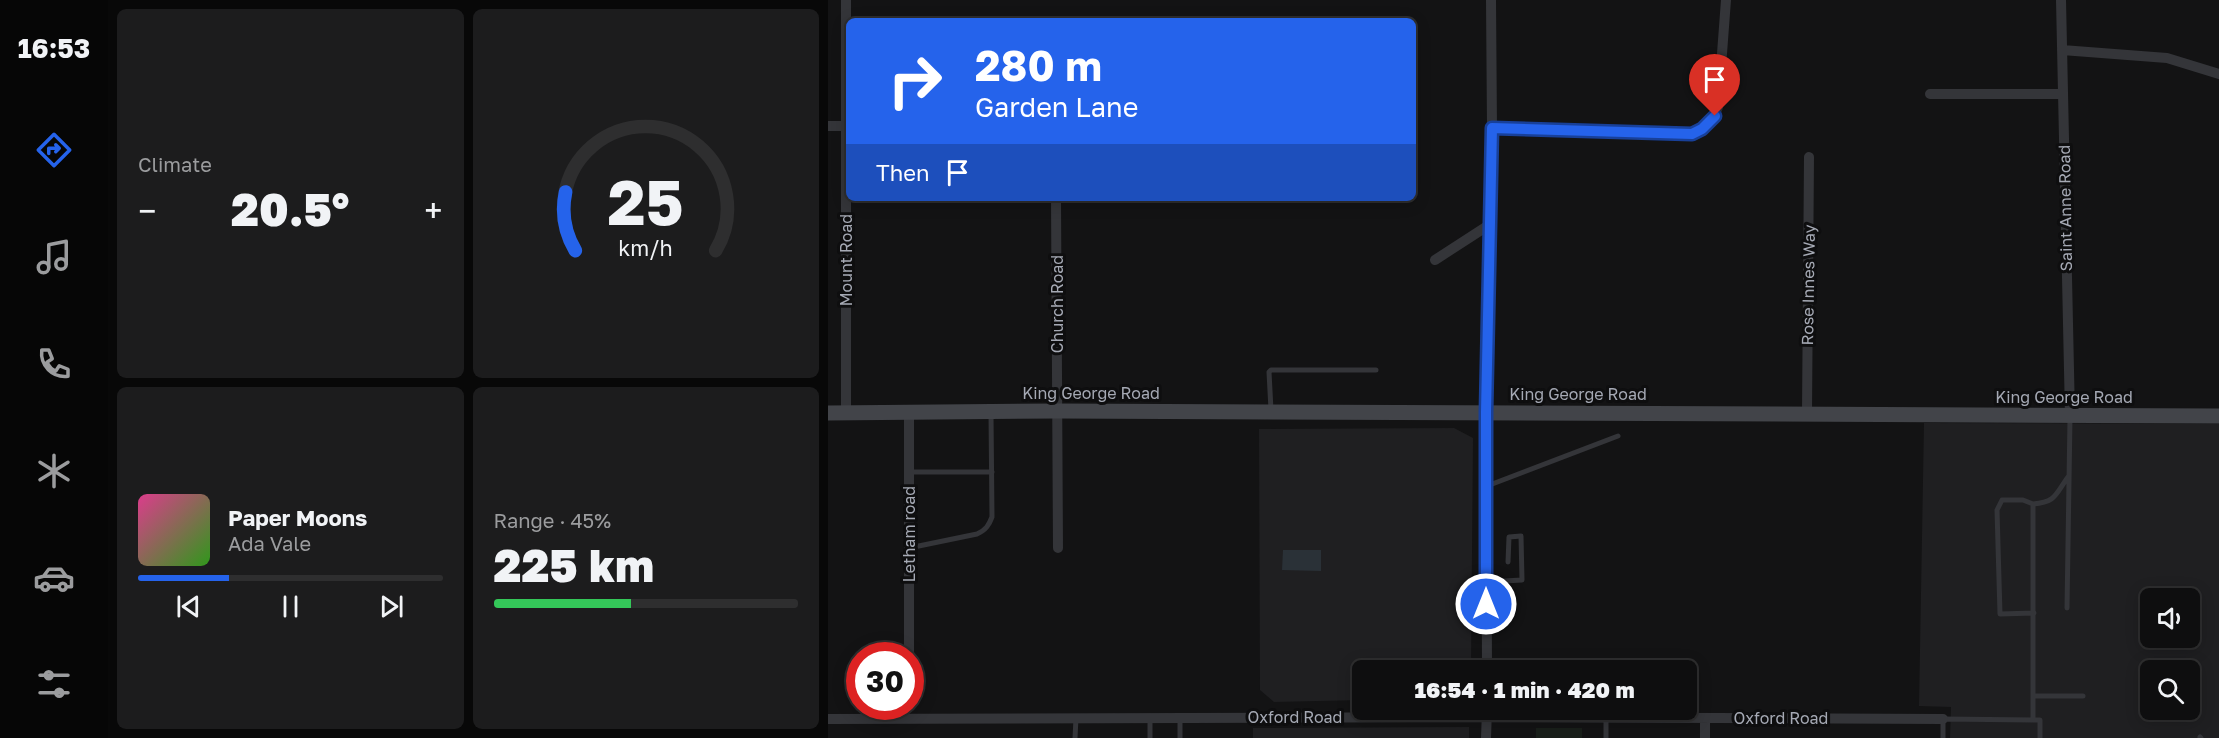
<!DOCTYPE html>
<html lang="en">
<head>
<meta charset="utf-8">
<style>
	body { margin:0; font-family:"Golos Text",sans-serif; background:#1c1c1d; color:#f1f3f6; height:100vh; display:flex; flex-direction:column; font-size:22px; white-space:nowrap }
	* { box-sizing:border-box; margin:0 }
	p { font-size:20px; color:#9b9c9e }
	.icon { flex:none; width:33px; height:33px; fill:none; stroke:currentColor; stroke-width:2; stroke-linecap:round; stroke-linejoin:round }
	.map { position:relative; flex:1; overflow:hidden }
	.panel { display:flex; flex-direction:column; gap:9px; padding:9px; background:#080808; width:720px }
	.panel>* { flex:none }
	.guide { position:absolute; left:18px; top:18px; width:570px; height:183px; border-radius:9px; box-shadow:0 3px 15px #0003,0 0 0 2px #2e2e2f; background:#2563eb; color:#fff; overflow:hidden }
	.controls { position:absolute; left:1312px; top:588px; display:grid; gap:12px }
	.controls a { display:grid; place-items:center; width:60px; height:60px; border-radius:9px; background:#0e0e0f; box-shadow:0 3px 15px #0003,0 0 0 2px #2e2e2f; font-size:30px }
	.speed { position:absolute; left:18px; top:642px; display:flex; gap:12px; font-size:30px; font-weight:700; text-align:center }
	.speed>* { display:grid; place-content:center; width:78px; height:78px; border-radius:50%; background:#0e0e0f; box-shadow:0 3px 15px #0003,0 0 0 2px #2e2e2f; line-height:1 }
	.speed .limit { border:9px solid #d22; background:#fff; color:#111 }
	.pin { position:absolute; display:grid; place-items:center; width:51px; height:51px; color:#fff; margin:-62px -26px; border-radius:50% 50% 50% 0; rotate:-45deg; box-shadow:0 0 6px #0007 }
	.pin .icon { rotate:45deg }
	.me { position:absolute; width:66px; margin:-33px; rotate:0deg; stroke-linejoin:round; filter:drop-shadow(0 0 4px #0008) }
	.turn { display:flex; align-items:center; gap:21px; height:126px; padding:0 30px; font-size:27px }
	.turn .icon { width:78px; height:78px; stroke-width:2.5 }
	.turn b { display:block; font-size:42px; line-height:51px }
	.then { display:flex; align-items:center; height:57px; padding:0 30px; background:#0003; gap:12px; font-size:22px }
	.big { font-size:45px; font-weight:800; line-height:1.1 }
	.panel .card { flex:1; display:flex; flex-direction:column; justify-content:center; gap:9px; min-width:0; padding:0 21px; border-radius:9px; background:#1c1c1d }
	.panel .dial { align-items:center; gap:0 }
	.dial svg { height:156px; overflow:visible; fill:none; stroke:#2e2e2f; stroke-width:7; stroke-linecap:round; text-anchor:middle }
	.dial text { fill:#f1f3f6; stroke:none }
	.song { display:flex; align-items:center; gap:18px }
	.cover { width:72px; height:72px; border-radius:9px; background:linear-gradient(135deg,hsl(330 70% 55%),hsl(110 70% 35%)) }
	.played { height:6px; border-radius:3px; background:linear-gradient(90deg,#2563eb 30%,#2e2e2f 30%) }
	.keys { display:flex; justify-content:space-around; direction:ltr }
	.heat { display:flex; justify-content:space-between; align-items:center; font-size:33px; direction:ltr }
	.charge { height:9px; border-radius:4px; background:linear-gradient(90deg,#34c759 45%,#2e2e2f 0) }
	.panel .tiles { flex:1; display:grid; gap:9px; grid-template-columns:repeat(2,1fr) }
	.trip { position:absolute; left:524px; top:660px; width:345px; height:60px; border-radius:9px; background:#0e0e0f; box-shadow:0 3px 15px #0003,0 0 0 2px #2e2e2f; font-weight:800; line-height:60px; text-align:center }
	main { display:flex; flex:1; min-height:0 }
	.menu { display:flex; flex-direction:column; width:108px; justify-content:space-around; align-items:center; background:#060606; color:#9b9c9e }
	.menu .icon { width:42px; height:42px }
	.menu .active { color:#2563eb }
	.menu b { font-size:27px; color:#f1f3f6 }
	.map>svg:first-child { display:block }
</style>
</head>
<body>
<main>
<nav class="menu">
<b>16:53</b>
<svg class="icon active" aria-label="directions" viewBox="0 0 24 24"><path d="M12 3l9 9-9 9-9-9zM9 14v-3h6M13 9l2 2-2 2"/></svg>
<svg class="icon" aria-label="music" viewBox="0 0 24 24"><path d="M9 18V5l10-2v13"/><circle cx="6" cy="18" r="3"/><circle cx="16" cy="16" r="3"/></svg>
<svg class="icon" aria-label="phone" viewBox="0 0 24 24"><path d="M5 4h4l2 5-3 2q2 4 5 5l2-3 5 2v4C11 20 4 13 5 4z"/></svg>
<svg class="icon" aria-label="climate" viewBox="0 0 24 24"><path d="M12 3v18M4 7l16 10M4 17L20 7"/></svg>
<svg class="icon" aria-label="car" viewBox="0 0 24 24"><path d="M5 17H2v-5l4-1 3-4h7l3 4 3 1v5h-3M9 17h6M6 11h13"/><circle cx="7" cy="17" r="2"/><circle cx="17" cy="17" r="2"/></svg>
<svg class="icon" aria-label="filters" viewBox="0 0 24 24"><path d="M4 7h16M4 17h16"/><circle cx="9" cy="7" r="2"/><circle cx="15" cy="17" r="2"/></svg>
</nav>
<section class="panel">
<div class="tiles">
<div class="card"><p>Climate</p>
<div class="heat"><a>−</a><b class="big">20.5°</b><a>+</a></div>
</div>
<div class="card dial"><svg viewBox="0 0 100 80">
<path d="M14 69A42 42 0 1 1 86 69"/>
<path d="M14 69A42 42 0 0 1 9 39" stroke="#2563eb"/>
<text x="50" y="56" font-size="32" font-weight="700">25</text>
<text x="50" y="72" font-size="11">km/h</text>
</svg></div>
<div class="card">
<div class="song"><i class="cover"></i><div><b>Paper Moons</b><p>Ada Vale</p></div></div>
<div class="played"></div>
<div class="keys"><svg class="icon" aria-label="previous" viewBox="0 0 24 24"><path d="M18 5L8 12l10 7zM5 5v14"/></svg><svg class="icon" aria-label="pause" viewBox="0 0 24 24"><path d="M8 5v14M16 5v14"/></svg><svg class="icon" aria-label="next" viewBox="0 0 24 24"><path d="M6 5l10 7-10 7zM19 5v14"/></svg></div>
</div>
<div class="card"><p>Range · 45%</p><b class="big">225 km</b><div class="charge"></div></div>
</div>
</section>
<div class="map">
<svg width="1391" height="738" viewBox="0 0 1391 738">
	<rect width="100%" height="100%" fill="#131314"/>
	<path fill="#1f1f21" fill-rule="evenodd" d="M1096,423l295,1v314h-269l1,-31 -32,-1zM1323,598h39v40h-39zM1323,670h39v40h-39z
		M626,428l19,10 -2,232h-109v30l-88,2 -14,-12 -1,-261z
		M641,727v11h-216v-10z"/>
	<path fill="#191f1a" d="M708,728h46v10h-46z"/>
	<path fill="#2a3137" d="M455,550h38v21l-39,-1z"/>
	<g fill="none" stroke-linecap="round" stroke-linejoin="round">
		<path stroke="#343539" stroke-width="5" d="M443,410l-2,-38 2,-2h105
			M81,472h83
			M659,486l131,-50
			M1205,504l-10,-4h-21l-5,10 3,104 34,-1
			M81,548l68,-14c9,-4 12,-9 15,-17l-1,-103
			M658,582l36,-2 -1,-44 -12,1 -1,25
			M1239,608l3,-190
			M1205,696h50
			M778,717v21
			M1205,720v-216c23,-2 22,-9 35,-27
			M1372,737l1,1
			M247,738l1,-20
			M322,738v-19
			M352,738v-20
			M1115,738v-19l97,1v18"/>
		<path stroke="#343539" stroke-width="10" d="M18,0v413
			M1233,0l9,416
			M1234,50l105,8 52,16
			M1102,94h133
			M0,126h18
			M664,128l200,6c14,-6 21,-13 26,-27l8,-107
			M228,198l2,350
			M607,260l54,-35
			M81,412v244
			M979,413l2,-256
			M659,670l-1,-258 6,-284 -1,-128
			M0,719l659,-2 456,2
			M658,738l1,-28
			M877,738v-20"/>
		<path stroke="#424449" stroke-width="15" d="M0,413l230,-2 1161,5"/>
	</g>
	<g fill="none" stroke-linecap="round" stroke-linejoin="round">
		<defs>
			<path id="route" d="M658,604v-192l6,-284 200,6 10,-5 13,-13"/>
		</defs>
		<use href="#route" stroke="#184099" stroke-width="15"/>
		<use href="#route" stroke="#2563eb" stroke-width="10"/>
	</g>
	<g text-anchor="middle" stroke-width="6" stroke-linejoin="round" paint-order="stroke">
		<g font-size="16" fill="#a5a9b4" stroke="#0e0e0f">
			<text transform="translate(1237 208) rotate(-91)" y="6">Saint Anne Road</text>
			<text transform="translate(18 260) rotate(-90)" y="6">Mount Road</text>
			<text transform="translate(980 285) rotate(-89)" y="6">Rose Innes Way</text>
			<text transform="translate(229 304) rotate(-90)" y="6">Church Road</text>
			<text x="263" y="399">King George Road</text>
			<text x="750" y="400">King George Road</text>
			<text x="1236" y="403">King George Road</text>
			<text transform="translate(81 534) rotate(-90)" y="6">Letham road</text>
			<text x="467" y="723">Oxford Road</text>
			<text x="953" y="724">Oxford Road</text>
		</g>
	</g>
</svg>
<div class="controls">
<a><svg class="icon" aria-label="sound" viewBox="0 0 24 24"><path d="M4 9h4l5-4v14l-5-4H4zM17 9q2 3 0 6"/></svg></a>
<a><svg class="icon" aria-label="search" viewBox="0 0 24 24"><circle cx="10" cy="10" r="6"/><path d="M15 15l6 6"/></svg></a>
</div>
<div class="speed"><div class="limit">30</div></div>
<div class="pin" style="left:887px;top:116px;background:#d93025"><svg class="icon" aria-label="arrive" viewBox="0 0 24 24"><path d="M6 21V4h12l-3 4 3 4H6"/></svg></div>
<svg class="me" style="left:658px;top:604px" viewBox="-20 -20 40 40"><circle r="17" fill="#2563eb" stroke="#fff" stroke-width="3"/><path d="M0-11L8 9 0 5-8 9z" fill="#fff"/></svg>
<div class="trip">16:54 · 1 min · 420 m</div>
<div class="guide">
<div class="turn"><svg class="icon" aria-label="right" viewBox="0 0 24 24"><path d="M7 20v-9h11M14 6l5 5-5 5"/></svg><div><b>280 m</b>Garden Lane</div></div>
<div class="then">Then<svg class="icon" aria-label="arrive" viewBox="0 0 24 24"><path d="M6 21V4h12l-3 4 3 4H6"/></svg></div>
</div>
</div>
</main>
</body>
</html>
